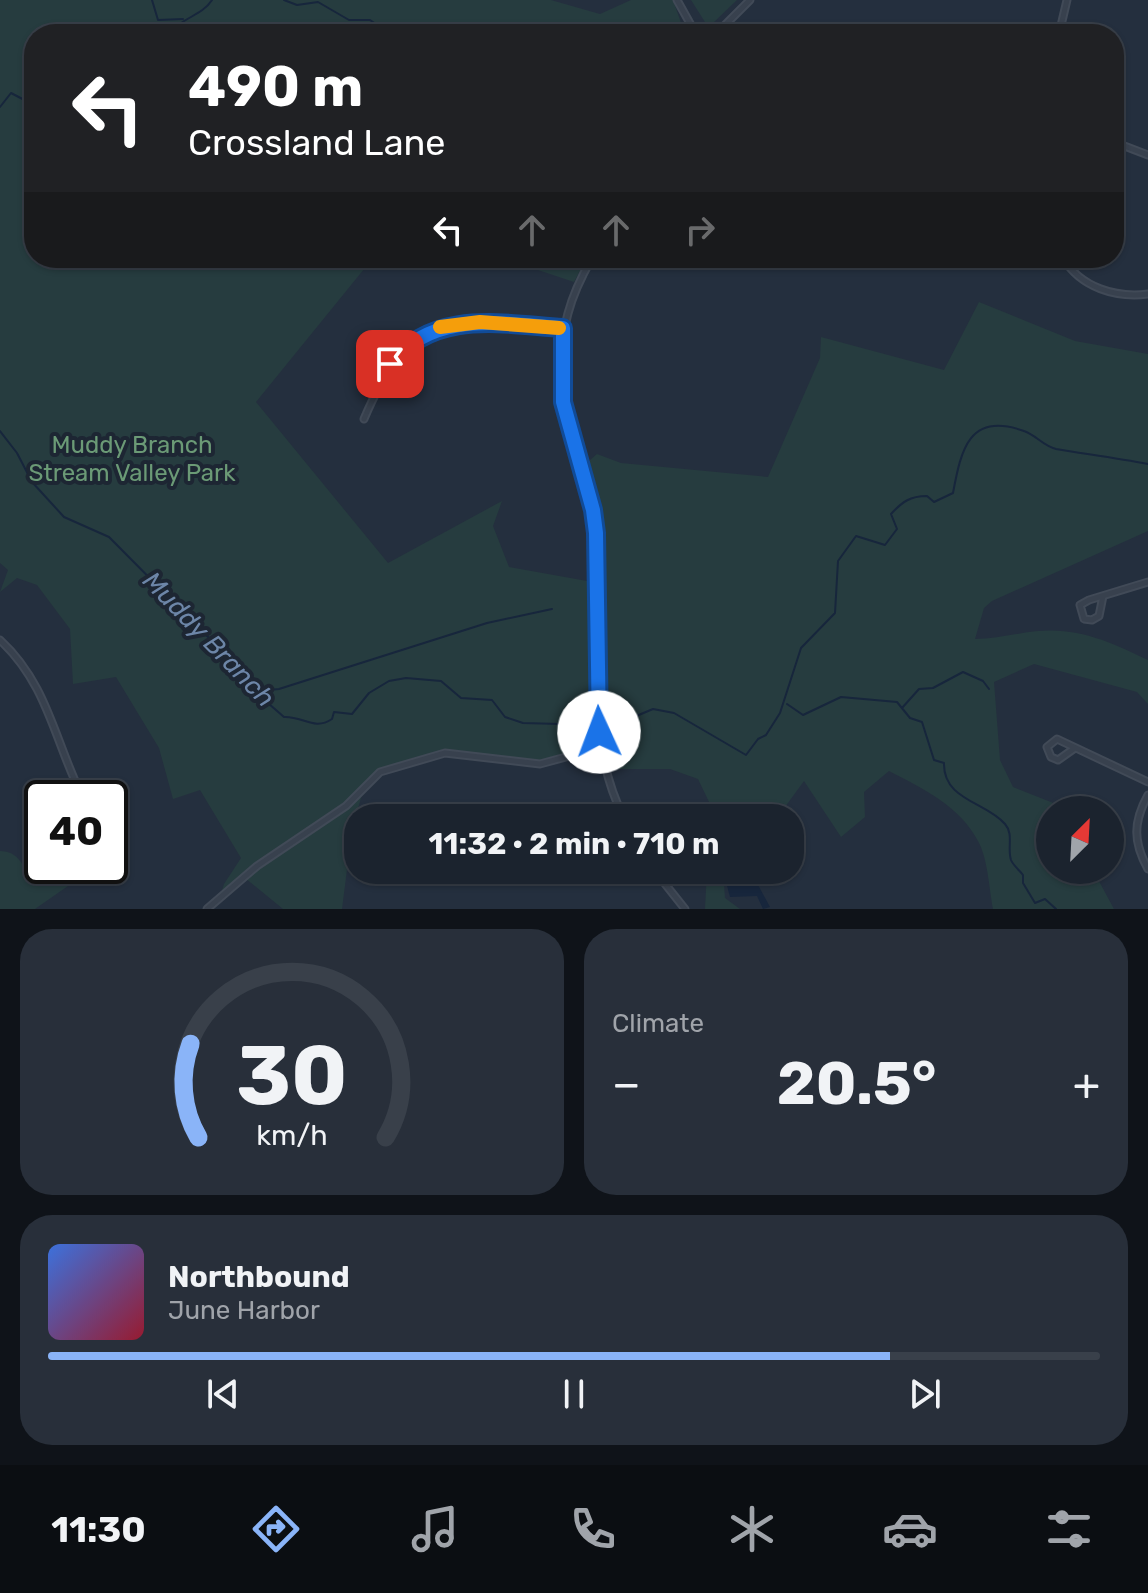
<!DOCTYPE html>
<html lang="en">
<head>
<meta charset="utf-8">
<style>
	body { margin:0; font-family:Rubik,sans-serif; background:#282f3a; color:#f1f3f6; height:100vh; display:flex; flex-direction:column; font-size:30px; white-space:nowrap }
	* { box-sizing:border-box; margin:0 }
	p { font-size:26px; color:#a0a4aa }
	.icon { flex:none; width:44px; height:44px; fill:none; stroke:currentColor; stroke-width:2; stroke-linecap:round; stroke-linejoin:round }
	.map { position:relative; height:909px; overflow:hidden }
	.drawer { display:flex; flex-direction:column; gap:20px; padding:20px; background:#0f1319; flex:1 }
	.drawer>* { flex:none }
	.banner { position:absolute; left:24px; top:24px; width:1100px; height:244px; border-radius:32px; box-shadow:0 2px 6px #0004,0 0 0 2px #39404a; background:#202124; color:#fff; overflow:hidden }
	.needle { width:52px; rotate:24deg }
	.controls { position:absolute; left:1036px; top:796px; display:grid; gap:16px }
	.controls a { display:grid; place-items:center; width:88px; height:88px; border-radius:50%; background:#1b232e; box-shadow:0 2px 6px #0004,0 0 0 2px #39404a; font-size:40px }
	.speed { position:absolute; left:24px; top:780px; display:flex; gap:16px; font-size:40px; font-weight:700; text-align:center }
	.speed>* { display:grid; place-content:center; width:104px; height:104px; border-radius:50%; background:#1b232e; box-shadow:0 2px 6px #0004,0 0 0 2px #39404a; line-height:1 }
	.speed .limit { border:4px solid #111; border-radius:12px; background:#fff; color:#111 }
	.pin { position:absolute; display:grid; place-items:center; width:68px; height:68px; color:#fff; margin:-34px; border-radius:16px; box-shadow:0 4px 12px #0006 }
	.me { position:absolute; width:88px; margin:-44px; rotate:358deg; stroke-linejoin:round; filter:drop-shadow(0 0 6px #0008) }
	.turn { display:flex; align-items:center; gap:28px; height:168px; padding:0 32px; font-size:36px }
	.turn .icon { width:104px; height:104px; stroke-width:2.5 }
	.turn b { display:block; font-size:56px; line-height:68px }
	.lanes { display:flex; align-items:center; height:76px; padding:0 32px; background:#0003; justify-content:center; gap:40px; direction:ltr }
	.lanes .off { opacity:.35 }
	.big { font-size:60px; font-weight:700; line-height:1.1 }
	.drawer .widget { flex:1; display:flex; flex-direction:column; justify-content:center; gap:12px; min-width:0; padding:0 28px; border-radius:32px; background:#282f3a }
	.drawer .dial { align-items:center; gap:0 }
	.dial svg { height:208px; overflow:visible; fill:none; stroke:#39404a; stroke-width:7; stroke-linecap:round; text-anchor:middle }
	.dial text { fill:#f1f3f6; stroke:none }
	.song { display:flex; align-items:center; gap:24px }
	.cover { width:96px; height:96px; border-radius:12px; background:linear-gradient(135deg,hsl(220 70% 55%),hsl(350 70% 35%)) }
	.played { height:8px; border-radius:4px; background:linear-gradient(90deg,#8ab4f8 80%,#39404a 80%) }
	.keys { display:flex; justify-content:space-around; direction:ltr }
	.heat { display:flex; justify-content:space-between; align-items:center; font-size:44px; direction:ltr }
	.drawer .tiles { flex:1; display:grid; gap:20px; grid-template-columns:1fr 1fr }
	.widget:last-child { grid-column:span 2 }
	.trip { position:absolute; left:344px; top:804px; width:460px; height:80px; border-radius:32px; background:#1b232e; box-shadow:0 2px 6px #0004,0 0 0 2px #39404a; font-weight:700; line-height:80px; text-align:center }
	.tab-bar { display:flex; height:128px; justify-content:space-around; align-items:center; background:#0b0e12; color:#a0a4aa }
	.tab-bar .icon { width:56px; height:56px }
	.tab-bar .selected { color:#8ab4f8 }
	.tab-bar b { font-size:36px; color:#f1f3f6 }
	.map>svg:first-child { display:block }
</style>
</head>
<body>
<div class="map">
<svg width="1148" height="909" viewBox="0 0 1148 909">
	<rect width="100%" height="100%" fill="#242f3e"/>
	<path fill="#263c3f" d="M0,0h551l49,14 31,-14h42l12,34h-651v224h339l-117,144 132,161 114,-62 -9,25 16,41 78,14 8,162 -35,14 -20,3 -96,-10 -66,19 -12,11 -14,50 -10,79h-59l-38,-31 -26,22 5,-16 17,-26 -41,-68 -27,9 -14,-51 -43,-71 -43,7 -3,-55 -33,-44 -20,-7 -17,14 8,-22 -8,-7z
		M691,0h46l-24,23 -8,-1z
		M502,258h85l-13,24z
		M979,302l96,39 73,13v177l-156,70 -8,7 -9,31c21,0 42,-6 63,-8 41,-4 75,12 110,29v44l-11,-12 -103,-28 -40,18 6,78 13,27 58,23h-21v60h43l21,39h-121c-4,-21 -5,-50 -15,-68 -18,-35 -56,-53 -89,-70l-25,21 1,25 -24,20 -37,-56 -27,37h-68l1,-14 -12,-25 -28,-10h-61l-8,-101 -1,-141 -13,-57 3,-10 7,-6 24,9 147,14 52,-119 1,-21 123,33z
		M0,851c18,0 25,15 29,30l40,-12 -1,17 -33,23h-35z
		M707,870h16l2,28 15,11h-35z"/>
	<path fill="#17263c" d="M728,870h29v13l13,24 -7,2 -6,-13 -27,1 -4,-15z"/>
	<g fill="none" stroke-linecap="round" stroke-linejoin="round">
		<path stroke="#17263c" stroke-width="2" d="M152,0l6,20 25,-1
			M284,0l13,5 21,-3 31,18h21l13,9 11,-3
			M170,34c10,-16 32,-18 42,-34
			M0,107l11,-14 23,12
			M0,431l17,22 15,29 32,35 45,20 104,105 32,41 39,34c19,-1 30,14 48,2l2,-7 18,2 17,-21 20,-12 17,-3 35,3 20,17 31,2 13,17 18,6 37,1 74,-7 19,-8 21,4 72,42 12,-16 8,-4 14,-22 21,-65 34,-35 3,-52 18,-25 29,9 12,-16 -6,-15c11,-12 19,-18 36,-18l7,6 19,-9c8,-43 16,-82 71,-62 12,4 19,15 32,18 30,5 61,9 92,15
			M258,691l21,-2 208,-66 65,-14
			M787,704l16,11 38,-18 56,5 13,16 12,4 12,38 10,3c-1,37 42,39 61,61 9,10 2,24 6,36 2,5 9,11 12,15v8l12,20 10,-4 11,10
			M902,708l17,-19 14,-1 30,-16 20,9 6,8"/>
		<defs>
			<path id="minor" d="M677,0l19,34
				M716,34l34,-34
				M1059,34l8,-34
				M1114,142l34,13
				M592,258c-24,42 -30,68 -31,116 0,48 24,90 32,137 18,102 -18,211 31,307
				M1063,258c18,30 53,40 85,36
				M364,419c49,-115 88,-99 199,-91
				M1103,596l-4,20 -7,4 -8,-1 -4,-14 9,-5 59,-18
				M0,640c48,44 55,103 83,158
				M1075,748l-17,12 -7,-3 -4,-10 10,-8 91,43
				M1148,795c-15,27 -15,47 0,74
				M654,870l31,39
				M207,909l50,-43 89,-60 34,-34 65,-19 95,11 59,-16"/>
		</defs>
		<use href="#minor" stroke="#414a57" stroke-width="9"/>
		<use href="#minor" stroke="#38414e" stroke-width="5"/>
	</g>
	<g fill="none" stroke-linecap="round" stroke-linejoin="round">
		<defs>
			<path id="route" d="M390,364c44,-55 111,-40 173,-36v74l30,108 3,23 3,199"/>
		</defs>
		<use href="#route" stroke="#114b97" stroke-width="20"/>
		<use href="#route" stroke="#1a73e8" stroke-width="14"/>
		<path stroke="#f59e0b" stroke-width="14" d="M440,327l40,-5 79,6"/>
	</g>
	<g text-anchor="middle" stroke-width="8" stroke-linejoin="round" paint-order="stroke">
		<g font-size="24" fill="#6b9a76" stroke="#1d2633">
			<text x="132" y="453">Muddy Branch<tspan x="132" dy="28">Stream Valley Park</tspan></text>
		</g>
		<g font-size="26" font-style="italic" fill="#6d86a8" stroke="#1d2633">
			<text transform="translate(209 639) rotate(46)" y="9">Muddy Branch</text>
		</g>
	</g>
</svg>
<div class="controls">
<a><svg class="needle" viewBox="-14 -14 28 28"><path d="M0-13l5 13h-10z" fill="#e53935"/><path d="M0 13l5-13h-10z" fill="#a0a4aa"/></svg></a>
</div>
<div class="speed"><div class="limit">40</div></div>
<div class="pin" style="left:390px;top:364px;background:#d93025"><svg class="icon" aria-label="arrive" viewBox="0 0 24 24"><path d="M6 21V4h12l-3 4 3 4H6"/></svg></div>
<svg class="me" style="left:599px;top:732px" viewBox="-20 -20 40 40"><circle r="19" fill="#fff"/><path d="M0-13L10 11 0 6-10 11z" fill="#1a73e8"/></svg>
<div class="trip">11:32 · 2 min · 710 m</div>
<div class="banner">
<div class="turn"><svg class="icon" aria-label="left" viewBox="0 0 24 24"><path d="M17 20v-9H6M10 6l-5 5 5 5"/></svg><div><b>490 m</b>Crossland Lane</div></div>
<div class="lanes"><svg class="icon" aria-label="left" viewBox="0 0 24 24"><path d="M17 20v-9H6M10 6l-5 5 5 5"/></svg><svg class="icon off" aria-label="ahead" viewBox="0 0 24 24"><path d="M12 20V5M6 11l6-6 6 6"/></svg><svg class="icon off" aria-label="ahead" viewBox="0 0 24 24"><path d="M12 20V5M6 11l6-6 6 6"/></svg><svg class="icon off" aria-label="right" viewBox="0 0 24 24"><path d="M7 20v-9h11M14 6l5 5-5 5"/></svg></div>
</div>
</div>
<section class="drawer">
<div class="tiles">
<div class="widget dial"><svg viewBox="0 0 100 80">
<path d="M14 69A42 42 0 1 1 86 69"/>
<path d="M14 69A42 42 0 0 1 11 33" stroke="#8ab4f8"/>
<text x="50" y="56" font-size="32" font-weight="700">30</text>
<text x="50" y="72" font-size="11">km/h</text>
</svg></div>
<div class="widget"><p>Climate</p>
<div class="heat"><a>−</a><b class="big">20.5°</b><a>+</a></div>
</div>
<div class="widget">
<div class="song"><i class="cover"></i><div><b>Northbound</b><p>June Harbor</p></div></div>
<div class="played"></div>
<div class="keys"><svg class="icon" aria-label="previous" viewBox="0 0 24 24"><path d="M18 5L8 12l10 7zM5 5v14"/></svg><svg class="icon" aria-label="pause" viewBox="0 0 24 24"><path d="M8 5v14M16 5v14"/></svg><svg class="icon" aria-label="next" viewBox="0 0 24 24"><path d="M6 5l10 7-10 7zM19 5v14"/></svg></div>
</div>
</div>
</section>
<nav class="tab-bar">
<b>11:30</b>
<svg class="icon selected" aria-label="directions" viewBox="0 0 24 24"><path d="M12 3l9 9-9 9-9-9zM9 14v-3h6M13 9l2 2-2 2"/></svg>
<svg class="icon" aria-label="music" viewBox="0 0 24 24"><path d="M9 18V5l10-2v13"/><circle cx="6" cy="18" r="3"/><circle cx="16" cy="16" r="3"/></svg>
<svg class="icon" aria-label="phone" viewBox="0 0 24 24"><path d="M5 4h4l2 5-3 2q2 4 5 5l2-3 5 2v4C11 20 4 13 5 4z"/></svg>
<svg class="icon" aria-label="climate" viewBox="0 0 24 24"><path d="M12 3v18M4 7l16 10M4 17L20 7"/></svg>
<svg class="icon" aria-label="car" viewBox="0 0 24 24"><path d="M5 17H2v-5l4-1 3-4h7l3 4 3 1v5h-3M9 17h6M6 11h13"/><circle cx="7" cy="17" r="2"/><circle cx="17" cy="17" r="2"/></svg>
<svg class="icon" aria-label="filters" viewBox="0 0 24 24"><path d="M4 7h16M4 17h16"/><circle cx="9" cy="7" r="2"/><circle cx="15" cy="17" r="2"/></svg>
</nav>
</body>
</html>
